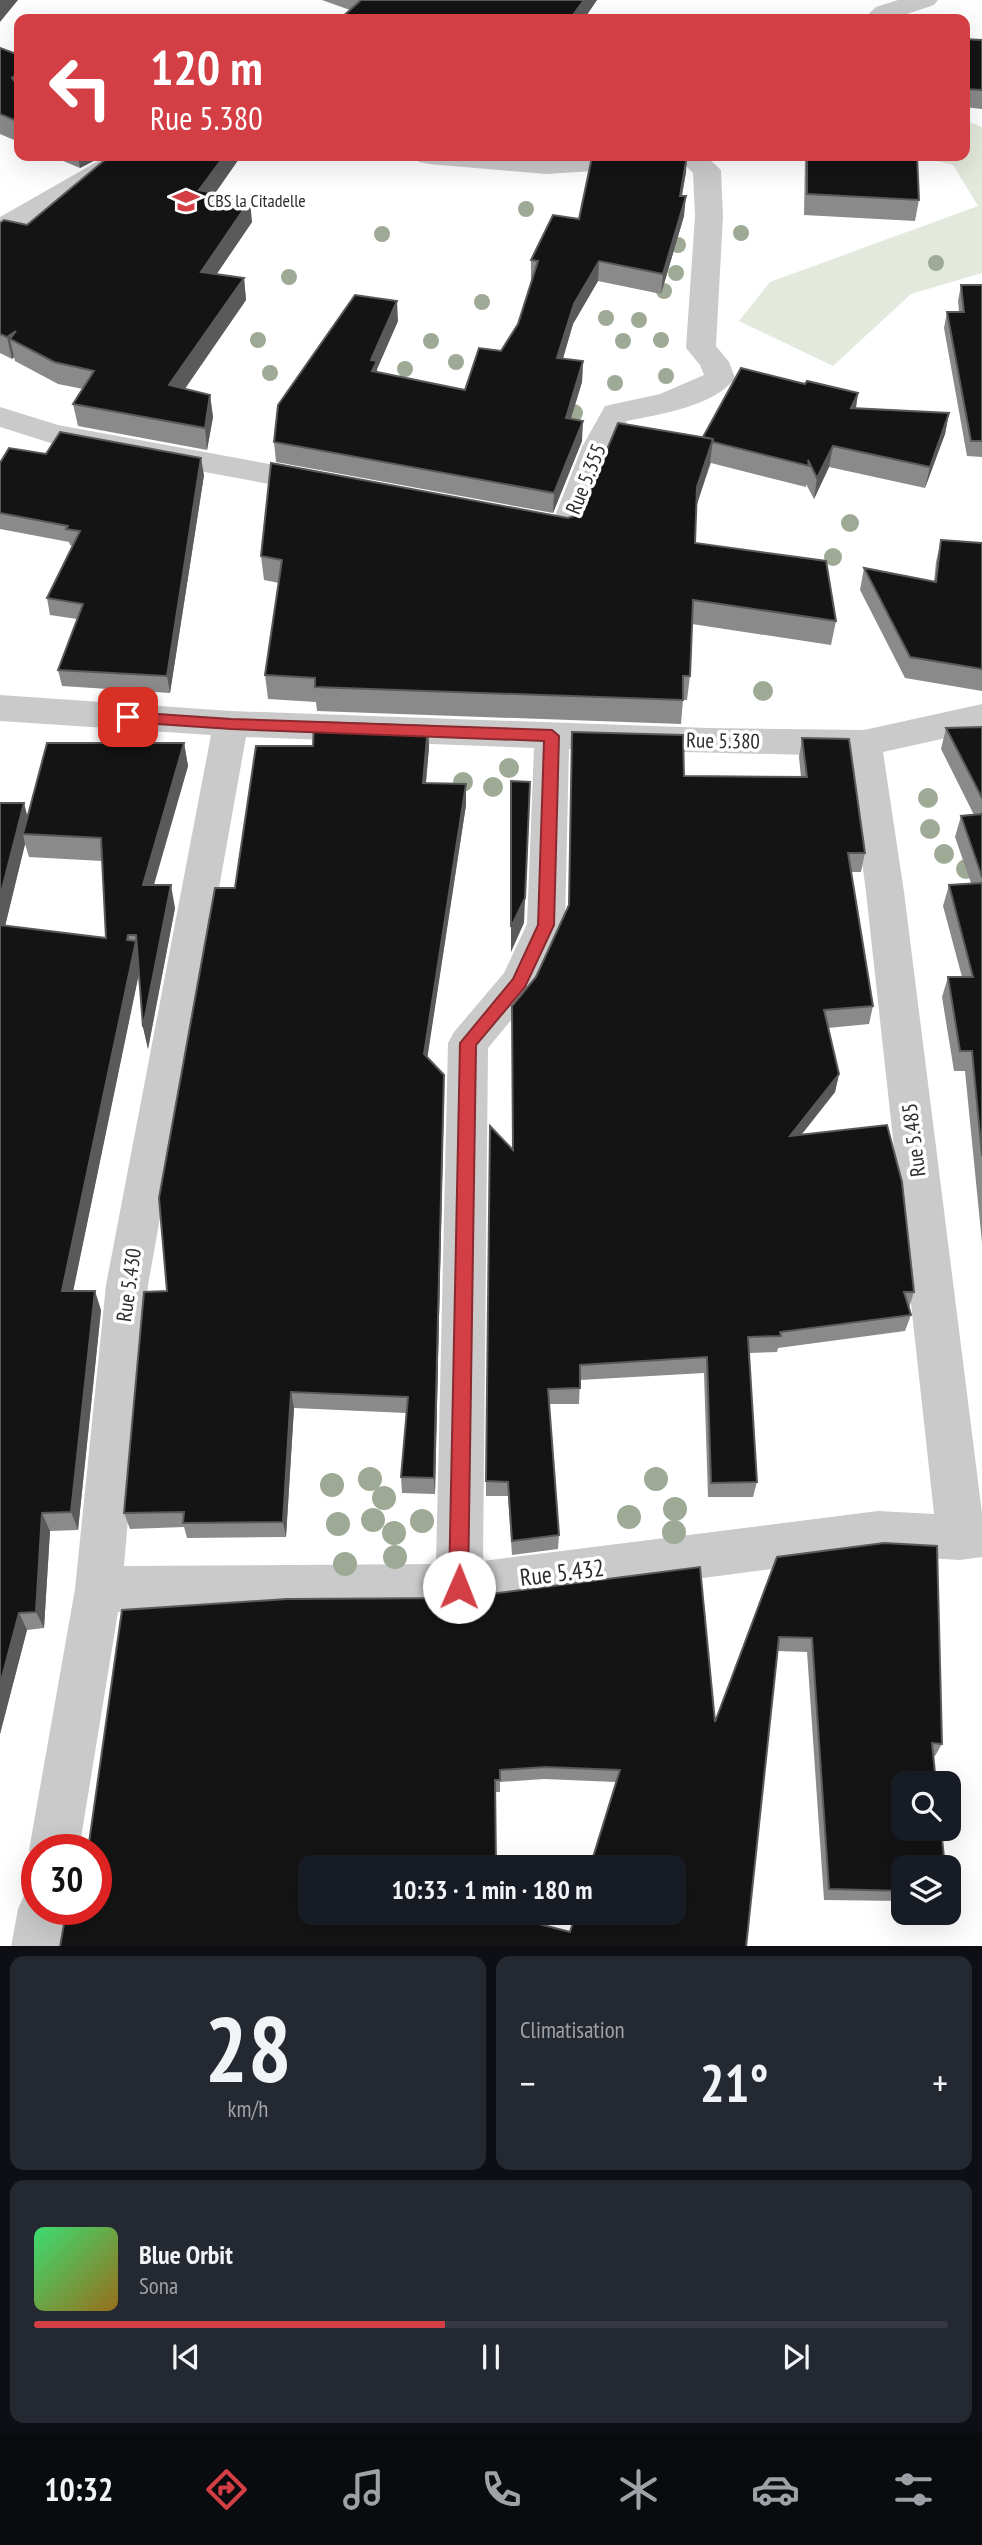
<!DOCTYPE html>
<html lang="fr">
<head>
<meta charset="utf-8">
<style>
	body { margin:0; font-family:"PT Sans Narrow",sans-serif; background:#242831; color:#f1f3f6; height:100vh; display:flex; flex-direction:column; font-size:26px; white-space:nowrap }
	* { box-sizing:border-box; margin:0 }
	p { font-size:23px; color:#9ea1a6 }
	.icon { flex:none; width:38px; height:38px; fill:none; stroke:currentColor; stroke-width:2; stroke-linecap:round; stroke-linejoin:round }
	.map { position:relative; height:1946px; overflow:hidden }
	.panel { display:flex; flex-direction:column; gap:10px; padding:10px; background:#0d0f14; flex:1 }
	.panel>* { flex:none }
	.hud { position:absolute; left:14px; top:14px; width:956px; height:147px; border-radius:14px; box-shadow:0 7px 28px #0002; background:#d43f46; color:#fff; overflow:hidden }
	.fabs { position:absolute; left:891px; top:1771px; display:grid; gap:14px }
	.fabs a { display:grid; place-items:center; width:70px; height:70px; border-radius:14px; background:#171b24; box-shadow:0 7px 28px #0002; font-size:35px }
	.speed { position:absolute; left:21px; top:1834px; display:flex; gap:14px; font-size:35px; font-weight:700; text-align:center }
	.speed>* { display:grid; place-content:center; width:91px; height:91px; border-radius:50%; background:#171b24; box-shadow:0 7px 28px #0002; line-height:1 }
	.speed .limit { border:10px solid #d22; background:#fff; color:#111 }
	.pin { position:absolute; display:grid; place-items:center; width:60px; height:60px; color:#fff; margin:-30px; border-radius:14px; box-shadow:0 4px 10px #0006 }
	.me { position:absolute; width:77px; margin:-38px; rotate:1deg; stroke-linejoin:round; filter:drop-shadow(0 0 5px #0008) }
	.turn { display:flex; align-items:center; gap:24px; height:147px; padding:0 21px; font-size:32px }
	.turn .icon { width:91px; height:91px; stroke-width:2.5 }
	.turn b { display:block; font-size:49px; line-height:60px }
	.big { font-size:52px; font-weight:800; line-height:1.1 }
	.panel .tile { flex:1; display:flex; flex-direction:column; justify-content:center; gap:10px; min-width:0; padding:0 24px; border-radius:14px; background:#242831 }
	.panel .dial { align-items:center; gap:0 }
	.dial b { font-size:91px; line-height:1 }
	.song { display:flex; align-items:center; gap:21px }
	.cover { width:84px; height:84px; border-radius:10px; background:linear-gradient(135deg,hsl(140 70% 55%),hsl(40 70% 35%)) }
	.played { height:7px; border-radius:4px; background:linear-gradient(90deg,#d43f46 45%,#363941 45%) }
	.keys { display:flex; justify-content:space-around; direction:ltr }
	.heat { display:flex; justify-content:space-between; align-items:center; font-size:38px; direction:ltr }
	.panel .tiles { flex:1; display:grid; gap:10px; grid-template-columns:1fr 1fr }
	.tile:last-child { grid-column:span 2 }
	.trip { position:absolute; left:298px; top:1855px; width:388px; height:70px; border-radius:14px; background:#171b24; box-shadow:0 7px 28px #0002; font-weight:800; line-height:70px; text-align:center }
	.tab-bar { display:flex; height:112px; justify-content:space-around; align-items:center; background:#090b0e; color:#9ea1a6 }
	.tab-bar .icon { width:49px; height:49px }
	.tab-bar .on { color:#d43f46 }
	.tab-bar b { font-size:32px; color:#f1f3f6 }
	.map>svg:first-child { display:block }
</style>
</head>
<body>
<div class="map">
<svg width="982" height="1947" viewBox="0 0 982 1947">
	<rect width="100%" height="100%" fill="#fff"/>
	<path fill="#e3e9dc" d="M964,120l18,7v146l-71,21 -78,72 -94,-45 31,-39 208,-76 -25,-41 -37,-9h48z"/>
	<g fill="none" stroke-linecap="round" stroke-linejoin="round">
		<path fill="#cacaca" fill-rule="evenodd" d="M898,0h40l-4,5 -42,14h-29l13,-12z
			M107,156h33l-4,6 -126,73 -10,2v-20z
			M415,156h239l3,4 -4,6 -10,2 -97,6 -117,-10 -10,-2z
			M676,156h30l15,14 2,46 -7,130 13,16 6,16c-18,27 -77,37 -108,43l-13,26 -37,90 -11,3 -50,-10 -5,-8 5,-8 11,-3 28,5 27,-69 23,-41 55,-12 44,-19 -4,-10 -14,-17 9,-132 -2,-43z
			M0,407l58,18 265,49 11,3 5,7 -5,7 -11,3 -269,-50 -54,-17z
			M0,695l231,16 477,17 156,2 118,-26v26l-99,22 21,140 78,621v44l-22,3 -82,-5 -419,55 -341,2 -39,238h-42l-1,18 -7,-18 46,-261 31,-304 105,-550 -211,-14zM246,737l288,11 -7,176 -23,49 -50,59 -6,11 -12,521 -312,2 24,-281zM569,749l279,7 18,136 68,622 -56,-3 -395,50 5,-513 45,-54 32,-70z
			M37,1886v23h33l-7,38h-52l7,-38 8,-18z"/>
	</g>
	<g fill="#9eaa95">
		<circle cx="526" cy="209" r="8"/>
		<circle cx="741" cy="233" r="8"/>
		<circle cx="382" cy="234" r="8"/>
		<circle cx="678" cy="245" r="8"/>
		<circle cx="936" cy="263" r="8"/>
		<circle cx="676" cy="273" r="8"/>
		<circle cx="289" cy="277" r="8"/>
		<circle cx="664" cy="291" r="8"/>
		<circle cx="482" cy="302" r="8"/>
		<circle cx="606" cy="318" r="8"/>
		<circle cx="639" cy="320" r="8"/>
		<circle cx="258" cy="340" r="8"/>
		<circle cx="661" cy="340" r="8"/>
		<circle cx="431" cy="341" r="8"/>
		<circle cx="623" cy="341" r="8"/>
		<circle cx="456" cy="362" r="8"/>
		<circle cx="405" cy="369" r="8"/>
		<circle cx="270" cy="373" r="8"/>
		<circle cx="666" cy="376" r="8"/>
		<circle cx="615" cy="383" r="8"/>
		<circle cx="574" cy="413" r="9"/>
		<circle cx="850" cy="523" r="9"/>
		<circle cx="833" cy="557" r="9"/>
		<circle cx="763" cy="691" r="10"/>
		<circle cx="509" cy="768" r="10"/>
		<circle cx="463" cy="782" r="10"/>
		<circle cx="493" cy="787" r="10"/>
		<circle cx="928" cy="798" r="10"/>
		<circle cx="930" cy="829" r="10"/>
		<circle cx="944" cy="854" r="10"/>
		<circle cx="966" cy="869" r="10"/>
		<circle cx="370" cy="1479" r="12"/>
		<circle cx="656" cy="1479" r="12"/>
		<circle cx="332" cy="1485" r="12"/>
		<circle cx="384" cy="1498" r="12"/>
		<circle cx="675" cy="1509" r="12"/>
		<circle cx="629" cy="1517" r="12"/>
		<circle cx="373" cy="1520" r="12"/>
		<circle cx="422" cy="1521" r="12"/>
		<circle cx="338" cy="1524" r="12"/>
		<circle cx="674" cy="1532" r="12"/>
		<circle cx="394" cy="1533" r="12"/>
		<circle cx="395" cy="1557" r="12"/>
		<circle cx="345" cy="1564" r="12"/>
	</g>
	<path fill="#8a8a8a" fill-rule="evenodd" d="M322,0h275l-13,19h-244l10,-9z
		M964,39l18,1v69l-18,-2z
		M0,48l19,7v87l-19,-8z
		M51,156h52l-23,12z
		M111,156h130l-26,37 37,29 -36,53 28,3 2,22 -61,89 25,6 3,22 -6,33 -129,-24 -5,-22 10,-15 -25,-5 -43,-23 -1,-4 -2,2 -12,-6v-130l27,2z
		M805,156h112l2,44 -4,21 -111,-6z
		M686,172l-4,24 2,20 -23,78 -63,-13 -25,43 -10,35 20,2 -1,21 -11,36 11,23 -29,72 -277,-51 -2,-20 124,-121 -21,48v3l88,18 36,-39 17,-27 14,-44h-1v-20l48,-41z
		M961,285h21v172l-15,-1 -23,-128 3,-16h12l-1,-11z
		M805,384l53,9 -2,15 93,5 -4,21 -20,54 -96,-21 -15,32 -8,-15v3l-95,-24 -15,43 -1,37 141,78 -5,24 -139,-21 -2,52 -3,24h-4l-2,24 -364,-13 -1,-9 -48,-3 -3,-24 14,-92 -15,-3 -3,-24 307,-38 12,-4 123,-77z
		M46,454l158,21 -34,218 -108,-7 -4,-16 19,-51 -27,-4 -3,-17 26,-52 -3,-1 -1,-3 -69,-13v-66z
		M941,540l41,3v148l-77,-13 -45,-88 4,-22 70,14 2,-20z
		M428,726l1,21 -3,36 40,1v21l-39,252 17,18v19l-9,400 -33,-1 -1,-16 5,-64 -112,-5 -8,129 -99,1 -3,-11 -54,2 -6,-16 43,-222 68,-403 78,-142z
		M982,727v516l-17,-172h-11l-12,-74 6,-20h14l-19,-71 6,-21 22,-2 -16,-46 6,-21 13,-1 -33,-66 5,-21z
		M802,738l63,115 -4,19h-10l22,134 -4,18 -41,4 11,46 -4,18 -34,43 113,157 -5,16 2,7 -6,16 -127,17 -1,4 -28,1 8,129 -4,15h-45l-4,-124 -124,7 -1,24h-30l10,131 -1,14 -46,6 -4,-59h-22v-15l26,-331 172,-374 117,1 -2,-20z
		M184,743l4,23 -34,119 21,23 -27,141 -5,-22 -4,-55 -66,319 28,19 -23,220 -28,1 -6,97 -17,2 -27,104v-931l27,14zM25,844l4,13 73,4 4,77 -101,-12z
		M777,1557l165,187 -7,12h-1l-31,111v34l-79,-1 -17,-248 -30,-1 -31,296 -667,-28 17,-69 619,-128zM544,1779l72,3 -46,150 -260,-65 185,-75h5v-10z"/>
	<path fill="#5a5a5a" d="M0,0h18l-18,22z
		M584,0h13l-13,19h-14z
		M19,72v25l-7,-19z
		M78,156h25l-23,12z
		M224,156h17l-39,56 -3,-22z
		M687,156l-1,16 -8,44 2,-20z
		M686,196l-2,20 -23,78 2,-20z
		M250,200l2,22 -49,72 -2,-22z
		M599,261l-1,20 -25,43 -16,54v-20l17,-54z
		M244,278l2,22 -74,107 -3,-22z
		M397,301l1,20 -21,48 1,12 -5,10 -2,-31z
		M16,331l-6,8 4,18 -2,2 -5,-22z
		M583,361l-1,21 -17,56 1,-20z
		M858,393l-3,20 -4,-5z
		M210,395l3,22 -6,33 -2,-22z
		M949,413l-4,21 -20,54 5,-21z
		M583,421l-1,20 -29,72 1,-20z
		M713,439l-3,24 -15,48 2,-24z
		M833,446l-4,21 -15,32 3,-21z
		M201,458l3,17 -34,218 -3,-17z
		M428,726l1,21 -5,56 -1,-20z
		M184,743l4,23 -41,142 -4,-23z
		M466,784v21l-41,268 -1,-19z
		M24,803l6,23 -7,8 2,10 -25,103v-50z
		M529,807l-5,116 -13,29v-25z
		M171,885l4,23 -27,141 -5,-22z
		M128,935l5,20 3,-14 5,23 -72,347 -7,-20z
		M839,1074l-4,18 -48,61 3,-17z
		M444,1075v19l-9,400 -1,-16z
		M95,1291l6,19 -23,220 -7,-18z
		M291,1392l3,16 -8,129 -3,-15z
		M42,1513l8,18 -6,97 -8,-16z
		M19,1613l8,17 -27,104v-49z"/>
	<path fill="#141414" stroke="#5a5a5a" stroke-width="2" fill-rule="evenodd" d="M361,0h223l-14,19h-230z
		M964,39l18,1v50l-18,-1z
		M0,48l19,7v17l-7,6 7,9v35l-19,-8z
		M111,156h113l-25,34 51,10 -49,72 43,6 -75,107 41,10 -5,33 -132,-24 21,-33 -40,-9 -44,-23 6,-8 -9,6 -7,-3v-111l4,-3 23,5 79,-66z
		M601,156h86l-7,40h6l-23,78 -64,-13 -25,43 -17,54 26,3 -17,57 17,3 -29,72 -280,-51 4,-37 77,-110 42,6 -26,59 6,1 -5,10 93,19 14,-42 22,3 17,-27 20,-63 -7,-1 22,-45 26,4 13,-62z
		M807,156h110l2,44 -112,-6z
		M961,285h21v156h-11l-24,-129h17z
		M741,368l64,16 2,-3 51,12 -7,15 98,5 -19,54 -97,-21 -16,32 -9,-18 1,6 -96,-24v-3l-10,-2z
		M618,423l95,16 -16,48 -2,56 131,18 10,60 -143,-21 -3,76h-7v24l-368,-13v-9l-50,-3 17,-115 -21,-4 10,-93 297,55 12,-4z
		M60,432l141,26 -34,218 -109,-6 25,-66 -36,-6 33,-67 -14,-2 2,-3 -68,-13v-50l9,-15 37,6z
		M941,540l41,3v126l-72,-12 -46,-89 72,14z
		M314,722l114,4 -5,57 43,1 -42,270 20,21 -10,403 -33,-1 7,-80 -117,-5 -8,130 -100,1 1,-11 -60,1 20,-221 23,-1 -8,-93 56,-310h20l21,-142h57z
		M982,727v71l-36,-70z
		M572,732l111,3 1,41 123,1 -5,-39 47,1 16,114h-17l25,153 -49,4 15,64 -49,62 97,-11 15,57 12,110h-10l7,23 -131,17 1,4 -33,1 9,145 -46,1 -4,-126 -127,8v23l-32,1 11,146 -47,6 -4,-59 -22,-1 4,-355 23,24 -1,-144 24,-29 33,-72z
		M47,743h137l-41,142h28l-28,142 -7,-92h-8l-1,5 9,1 -74,350h33l-24,221 -29,1 -6,99 -17,1 -19,72v-760l106,13 -5,-100 -78,-4z
		M511,781l19,1 -5,116 -14,29z
		M0,803h24l-24,94z
		M982,814v63l-21,-61z
		M982,883v273l-10,-105h-12l-12,-74h25l-24,-92z
		M884,1543l53,3 5,198 -10,-1 4,40h-33v46h38l4,38h-42v24l-74,-2 -17,-251 -33,-1 -33,310h-686l5,-29 14,1 1,-10h16v-59h-8l34,-240 165,-11 172,-1 241,-31 15,155 62,-165zM545,1767l75,3 -30,97h84v46h-98l-6,19 -73,-19h-187v-46h186l-1,-87h5v-10z"/>
	<path fill="#d43f46" stroke="#8a292e" stroke-width="2" d="M128,712l103,7 321,11 7,6 -5,189 -29,62 -49,58 -8,542 -2,6 -7,3 -7,-3 -3,-6 11,-544 53,-64 25,-54 6,-184 -313,-12 -103,-7 -7,-5z"/>
	<defs>
		<symbol id="school-bare" viewBox="-9 -9 18 18"><path d="M0-5L7-2L0 1L-7-2ZM-4 1L0 2.5L4 1V4Q0 6-4 4Z" fill="#d43f46" stroke="#fff" stroke-width="2.5" paint-order="stroke"/></symbol>
	</defs>
	<g fill-rule="evenodd">
		<use href="#school-bare" x="167" y="182" width="38" height="38"/>
	</g>
	<g text-anchor="middle" stroke-width="7" stroke-linejoin="round" paint-order="stroke">
		<g font-size="18" fill="#2d2d2d" stroke="#fff" text-anchor="start">
			<text x="207" y="207">CBS la Citadelle</text>
		</g>
		<g font-size="21" fill="#2d2d2d" stroke="#fff">
			<text transform="translate(586 479) rotate(-68)" y="7">Rue 5.355</text>
			<text transform="translate(723 741) rotate(1)" y="7">Rue 5.380</text>
			<text transform="translate(914 1140) rotate(-97)" y="7">Rue 5.485</text>
			<text transform="translate(129 1285) rotate(-82)" y="7">Rue 5.430</text>
		</g>
		<g font-size="24" fill="#2d2d2d" stroke="#fff">
			<text transform="translate(562 1573) rotate(-7)" y="8">Rue 5.432</text>
		</g>
	</g>
</svg>
<div class="fabs">
<a><svg class="icon" aria-label="search" viewBox="0 0 24 24"><circle cx="10" cy="10" r="6"/><path d="M15 15l6 6"/></svg></a>
<a><svg class="icon" aria-label="layers" viewBox="0 0 24 24"><path d="M12 4l9 5-9 5-9-5zM3 14l9 5 9-5"/></svg></a>
</div>
<div class="speed"><div class="limit">30</div></div>
<div class="pin" style="left:128px;top:717px;background:#d93025"><svg class="icon" aria-label="arrive" viewBox="0 0 24 24"><path d="M6 21V4h12l-3 4 3 4H6"/></svg></div>
<svg class="me" style="left:459px;top:1587px" viewBox="-20 -20 40 40"><circle r="19" fill="#fff"/><path d="M0-13L10 11 0 6-10 11z" fill="#d43f46"/></svg>
<div class="trip">10:33 · 1 min · 180 m</div>
<div class="hud">
<div class="turn"><svg class="icon" aria-label="left" viewBox="0 0 24 24"><path d="M17 20v-9H6M10 6l-5 5 5 5"/></svg><div><b>120 m</b>Rue 5.380</div></div>
</div>
</div>
<section class="panel">
<div class="tiles">
<div class="tile dial"><b>28</b><p>km/h</p></div>
<div class="tile"><p>Climatisation</p>
<div class="heat"><a>−</a><b class="big">21°</b><a>+</a></div>
</div>
<div class="tile">
<div class="song"><i class="cover"></i><div><b>Blue Orbit</b><p>Sona</p></div></div>
<div class="played"></div>
<div class="keys"><svg class="icon" aria-label="previous" viewBox="0 0 24 24"><path d="M18 5L8 12l10 7zM5 5v14"/></svg><svg class="icon" aria-label="pause" viewBox="0 0 24 24"><path d="M8 5v14M16 5v14"/></svg><svg class="icon" aria-label="next" viewBox="0 0 24 24"><path d="M6 5l10 7-10 7zM19 5v14"/></svg></div>
</div>
</div>
</section>
<nav class="tab-bar">
<b>10:32</b>
<svg class="icon on" aria-label="directions" viewBox="0 0 24 24"><path d="M12 3l9 9-9 9-9-9zM9 14v-3h6M13 9l2 2-2 2"/></svg>
<svg class="icon" aria-label="music" viewBox="0 0 24 24"><path d="M9 18V5l10-2v13"/><circle cx="6" cy="18" r="3"/><circle cx="16" cy="16" r="3"/></svg>
<svg class="icon" aria-label="phone" viewBox="0 0 24 24"><path d="M5 4h4l2 5-3 2q2 4 5 5l2-3 5 2v4C11 20 4 13 5 4z"/></svg>
<svg class="icon" aria-label="climate" viewBox="0 0 24 24"><path d="M12 3v18M4 7l16 10M4 17L20 7"/></svg>
<svg class="icon" aria-label="car" viewBox="0 0 24 24"><path d="M5 17H2v-5l4-1 3-4h7l3 4 3 1v5h-3M9 17h6M6 11h13"/><circle cx="7" cy="17" r="2"/><circle cx="17" cy="17" r="2"/></svg>
<svg class="icon" aria-label="filters" viewBox="0 0 24 24"><path d="M4 7h16M4 17h16"/><circle cx="9" cy="7" r="2"/><circle cx="15" cy="17" r="2"/></svg>
</nav>
</body>
</html>
